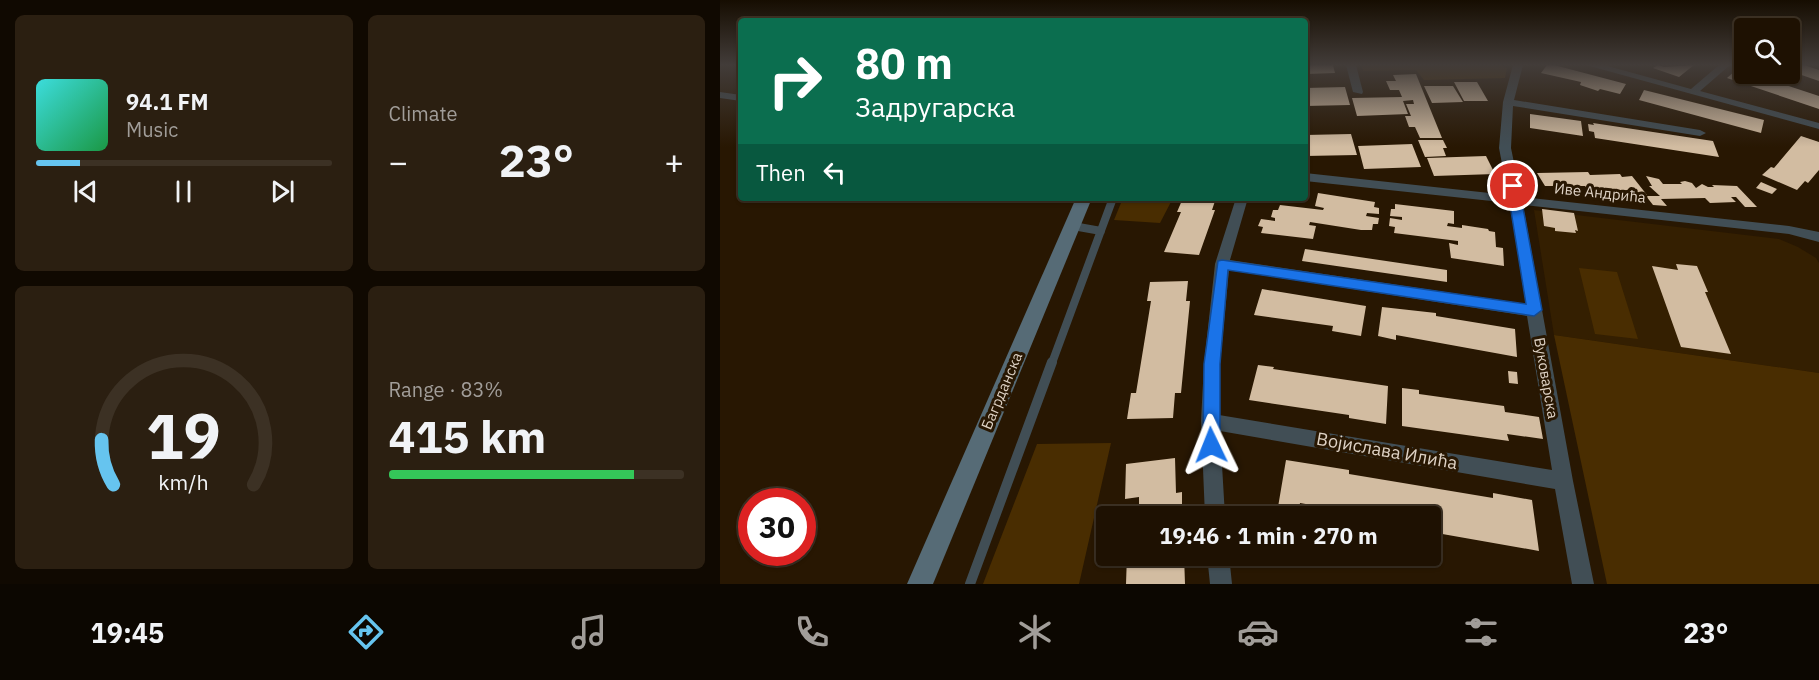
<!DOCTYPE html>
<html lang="en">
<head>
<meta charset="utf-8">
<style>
	body { margin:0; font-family:"IBM Plex Sans",sans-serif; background:#2b1f11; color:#f1f3f6; height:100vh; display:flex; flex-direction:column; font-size:22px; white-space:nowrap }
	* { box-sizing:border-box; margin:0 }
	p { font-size:20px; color:#a19d99 }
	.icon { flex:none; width:33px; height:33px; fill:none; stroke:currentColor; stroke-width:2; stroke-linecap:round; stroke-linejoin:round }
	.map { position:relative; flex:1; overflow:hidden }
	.drawer { display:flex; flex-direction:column; gap:15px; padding:15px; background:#100901; width:720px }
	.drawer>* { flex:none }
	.banner { position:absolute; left:18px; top:18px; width:570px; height:183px; border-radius:6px; box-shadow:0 2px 4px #0004,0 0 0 2px #3c3124; background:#0b6e4f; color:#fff; overflow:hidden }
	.buttons { position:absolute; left:1014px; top:18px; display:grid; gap:12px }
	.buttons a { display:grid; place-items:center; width:66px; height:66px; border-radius:6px; background:#1e1102; box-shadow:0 2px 4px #0004,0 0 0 2px #3c3124; font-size:30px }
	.speed { position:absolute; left:18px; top:488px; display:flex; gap:12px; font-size:30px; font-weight:700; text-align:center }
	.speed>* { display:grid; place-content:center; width:78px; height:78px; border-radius:50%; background:#1e1102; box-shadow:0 2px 4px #0004,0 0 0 2px #3c3124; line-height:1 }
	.speed .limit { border:9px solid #d22; background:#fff; color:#111 }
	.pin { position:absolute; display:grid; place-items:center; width:51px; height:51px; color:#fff; margin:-26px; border:3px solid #fff; border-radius:50%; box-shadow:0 2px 6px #0007 }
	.me { position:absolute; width:66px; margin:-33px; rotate:358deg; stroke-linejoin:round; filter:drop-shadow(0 0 4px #0008) }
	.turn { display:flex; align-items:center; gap:21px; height:126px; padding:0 18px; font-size:27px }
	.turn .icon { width:78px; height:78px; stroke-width:2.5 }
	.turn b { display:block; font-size:42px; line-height:51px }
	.then { display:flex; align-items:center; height:57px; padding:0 18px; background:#0003; gap:12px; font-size:22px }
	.big { font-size:45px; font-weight:700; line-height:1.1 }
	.drawer .widget { flex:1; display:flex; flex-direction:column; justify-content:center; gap:9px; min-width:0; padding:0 21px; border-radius:9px; background:#2b1f11 }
	.drawer .dial { align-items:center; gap:0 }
	.dial svg { height:156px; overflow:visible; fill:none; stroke:#3c3124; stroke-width:7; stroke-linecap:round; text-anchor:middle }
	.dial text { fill:#f1f3f6; stroke:none }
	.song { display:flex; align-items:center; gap:18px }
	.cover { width:72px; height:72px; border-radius:9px; background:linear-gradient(135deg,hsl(180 70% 55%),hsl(140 70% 35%)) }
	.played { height:6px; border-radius:3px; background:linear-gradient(90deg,#66c4ef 15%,#3c3124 15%) }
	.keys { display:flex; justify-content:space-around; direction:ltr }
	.heat { display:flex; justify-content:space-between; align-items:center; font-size:33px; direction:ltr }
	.charge { height:9px; border-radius:4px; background:linear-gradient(90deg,#34c759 83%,#3c3124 0) }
	.drawer .tiles { flex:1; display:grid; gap:15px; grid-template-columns:repeat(2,1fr) }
	.trip { position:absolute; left:376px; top:506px; width:345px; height:60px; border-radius:6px; background:#1e1102; box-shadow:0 2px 4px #0004,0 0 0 2px #3c3124; font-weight:700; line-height:60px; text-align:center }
	.tabs { display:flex; height:96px; justify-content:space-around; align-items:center; background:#0c0701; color:#a19d99 }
	.tabs .icon { width:42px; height:42px }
	.tabs .active { color:#66c4ef }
	.tabs b { font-size:27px; color:#f1f3f6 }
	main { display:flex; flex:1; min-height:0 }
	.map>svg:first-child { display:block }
</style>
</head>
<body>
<main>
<section class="drawer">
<div class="tiles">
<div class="widget">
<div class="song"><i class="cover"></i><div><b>94.1 FM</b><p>Music</p></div></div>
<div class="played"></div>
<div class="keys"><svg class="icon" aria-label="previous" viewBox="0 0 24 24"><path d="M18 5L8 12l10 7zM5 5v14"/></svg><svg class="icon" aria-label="pause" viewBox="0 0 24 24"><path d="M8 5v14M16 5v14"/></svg><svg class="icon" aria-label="next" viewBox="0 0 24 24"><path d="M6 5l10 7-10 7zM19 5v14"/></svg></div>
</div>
<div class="widget"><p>Climate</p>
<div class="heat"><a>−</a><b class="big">23°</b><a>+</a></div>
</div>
<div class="widget dial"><svg viewBox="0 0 100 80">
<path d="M14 69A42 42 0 1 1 86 69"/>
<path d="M14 69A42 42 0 0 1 8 46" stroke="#66c4ef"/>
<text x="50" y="56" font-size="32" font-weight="700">19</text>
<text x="50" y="72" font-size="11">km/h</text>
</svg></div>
<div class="widget"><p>Range · 83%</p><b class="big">415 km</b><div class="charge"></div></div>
</div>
</section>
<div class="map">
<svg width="1099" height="584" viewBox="0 0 1099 584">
	<rect width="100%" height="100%" fill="#281702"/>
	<path fill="#341f01" d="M814,210l245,29 19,8 18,11 3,5v110l-265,-38z"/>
	<path fill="#492d01" d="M641,65h139l7,3 -2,10 -81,2 -8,-10 -53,1z
		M403,198h50l-13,25 -46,-3z
		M859,268l38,4 21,67 -43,-5z
		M834,335l265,38v211h-212z
		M391,443l-32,141h-96l54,-140z"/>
	<path fill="#d2bca1" d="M585,65h28l2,8 -30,1z
		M827,65h7l72,19 -6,10 -20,-5 -2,2 -18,-6 1,-3 -40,-9z
		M938,65l6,2 30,-2 -15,12 -26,-9z
		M1070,65h14l15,5v11l-29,-10z
		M1017,69l82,27v13l-92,-31z
		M696,74l26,64h-22l-5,-11h-6l-4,-11h6l-5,-12h8l-1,-4 -10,1 5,13 -51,2 -5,-18 50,-1 -3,-7h-9l-4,-9h10l-3,-6z
		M734,82h23l11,19h-24z
		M704,86h29l10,16 -31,1z
		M625,87l5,18 -45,1v-18z
		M924,90l120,30 -3,13 -122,-33z
		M810,114l51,7 2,15 -53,-8z
		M873,123l120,18 6,16 -124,-19 -1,-6 -5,-1 -1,-7 6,1z
		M631,134l6,21 -52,1v-21z
		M1081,136l18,6v28l-11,13 -3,-2 -8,9 -35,-15 9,-8 3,1z
		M698,140h25l4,8h-4l3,8 -21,1z
		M692,144l9,23 -57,2 -6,-23z
		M766,156l9,18 -61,2 -7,-18z
		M868,172l2,3 30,-1 2,3 10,-1 15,19h-11l-4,-5 -43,1 -4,-5h-40l-8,-13z
		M926,176l13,3 4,5h19l-2,-2 5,-1 7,2 4,5 6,-4 6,3h6l-2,-2 25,1 20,21h-12l-9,-10h-5l5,5 -26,1 -5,-5 -44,1 6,7 -14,-1 -7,-9h14l-11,-10h3z
		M1041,182l16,7 -5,5 -16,-6z
		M598,193l57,9 -1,5 5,1v6l-12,-1 -1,3 13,2 -1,6h-5l-1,6h-11l-51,-8 -1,3 7,1 -3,13 -52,-6 2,-6 -5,-1 3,-7 14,2v-3l-4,-1 2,-7h5l2,-5 43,5 1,-2 -9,-2z
		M463,198h33l-4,12h3l-16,45 -35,-3 17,-40h-4z
		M675,204l59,7v13l-6,-1 -1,3 15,2v-3l26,4 1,2 6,1 1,15 7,1 1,18 -53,-8 -2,-15 9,2v-4l-64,-8 1,-6 -6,-1 1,-8 12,2v-3l-12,-1 1,-7h4z
		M822,209l32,4 4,18 -3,-1 1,3 -21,-2v-3l-11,-2z
		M585,249l142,21v12l-145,-21z
		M956,264l21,2 11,26h-3l26,62 -50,-7 -29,-81 26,4z
		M468,281l-2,20h4l-9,92h-6l-2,25 -46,1 4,-26h5l15,-92h-4l3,-19z
		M542,289l104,17 -5,30 -29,-5 1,-5 -79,-11z
		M662,307l54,6v3l79,13 2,28 -121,-22v5l-18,-4z
		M538,365l16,2 -1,2 115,17 -2,38 -37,-6v-3l-100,-15z
		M788,371l9,1 1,12 -9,-1z
		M682,388l17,2v4l85,12 1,6 34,5 4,22 -36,-5 2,7 -107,-15z
		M455,458l1,35 6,-1v24h-43v-19l-14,2 1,-35z
		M566,460l63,10v4l144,24v-5l39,7 7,51 -108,-19v-16h-86v-5l-45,-8 -1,7 -21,-3z
		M407,555h57l1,29h-59z"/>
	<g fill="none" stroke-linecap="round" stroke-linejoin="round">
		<path stroke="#414e55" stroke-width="8" d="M353,226l28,5
			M332,363l61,-165"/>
		<path stroke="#414e55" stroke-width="10" d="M250,584l82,-222"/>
		<path fill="#414e55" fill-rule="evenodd" d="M626,65h10l7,27 -1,2 -9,-2z
			M793,65h10l-9,35 186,30 6,3 -6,3 -187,-30 -2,42 10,49 268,29 30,6v10l-30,-8 -266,-29 50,276 21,103h-22l-17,-95 -335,-58 5,85h-20l-4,-95 3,-57 11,-100 21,-66h12l-18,62 296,44 -16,-101 -205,-22v-8l203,22 -9,-47 4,-46zM509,270l298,46 25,154 -333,-55 1,-51z
			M866,65h18l87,24 28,-24h11l-30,26 119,32v6z
			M0,92l21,3v6l-21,-3z
			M487,555h22l3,29h-22z"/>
		<path fill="#566b76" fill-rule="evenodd" d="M356,198h16l-159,386h-26z"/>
	</g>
	<linearGradient id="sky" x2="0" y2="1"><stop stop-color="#160d01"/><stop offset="0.44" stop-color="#423c39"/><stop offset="1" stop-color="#423c39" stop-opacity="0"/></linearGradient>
	<rect width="1099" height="147" fill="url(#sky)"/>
	<path fill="#1a73e8" stroke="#114b97" stroke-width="1.5" d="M793,182l6,4 23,124 -8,6 -306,-46 -8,94v81l-3,5 -6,2 -6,-2 -2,-5 1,-81 14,-103 4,-1 304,44 -19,-118z"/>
	<g text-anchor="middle" stroke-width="6" stroke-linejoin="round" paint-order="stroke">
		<g font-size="15" fill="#ded2c5" stroke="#281702">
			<text transform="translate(880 193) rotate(6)" y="5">Иве Андрића</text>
			<text transform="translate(826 378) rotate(80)" y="5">Вуковарска</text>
			<text transform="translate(282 391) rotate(-67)" y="5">Багрданска</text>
		</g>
		<g font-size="18" fill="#ded2c5" stroke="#281702">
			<text transform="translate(667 451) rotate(10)" y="6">Војислава Илића</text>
		</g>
	</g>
</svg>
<div class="buttons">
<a><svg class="icon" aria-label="search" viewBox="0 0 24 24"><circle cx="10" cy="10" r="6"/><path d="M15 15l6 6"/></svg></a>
</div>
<div class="speed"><div class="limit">30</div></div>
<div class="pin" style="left:793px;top:186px;background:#d93025"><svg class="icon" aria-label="arrive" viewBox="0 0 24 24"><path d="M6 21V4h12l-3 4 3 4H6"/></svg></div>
<svg class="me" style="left:491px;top:445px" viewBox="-20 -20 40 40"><path d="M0-17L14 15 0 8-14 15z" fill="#1a73e8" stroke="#fff" stroke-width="4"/></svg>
<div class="trip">19:46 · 1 min · 270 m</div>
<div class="banner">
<div class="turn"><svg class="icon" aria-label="right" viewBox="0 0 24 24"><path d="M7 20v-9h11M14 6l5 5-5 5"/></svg><div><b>80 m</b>Задругарска</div></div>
<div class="then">Then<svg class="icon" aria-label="left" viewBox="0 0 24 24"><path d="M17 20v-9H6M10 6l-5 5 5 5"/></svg></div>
</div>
</div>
</main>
<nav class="tabs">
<b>19:45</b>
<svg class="icon active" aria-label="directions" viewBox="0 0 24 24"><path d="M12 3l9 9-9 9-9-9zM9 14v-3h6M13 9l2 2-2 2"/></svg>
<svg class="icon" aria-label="music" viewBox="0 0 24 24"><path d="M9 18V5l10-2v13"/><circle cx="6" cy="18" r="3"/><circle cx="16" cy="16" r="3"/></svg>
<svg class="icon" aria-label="phone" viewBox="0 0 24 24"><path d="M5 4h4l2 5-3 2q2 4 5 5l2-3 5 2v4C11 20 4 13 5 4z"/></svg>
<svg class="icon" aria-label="climate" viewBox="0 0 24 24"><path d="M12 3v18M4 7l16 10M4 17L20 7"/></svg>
<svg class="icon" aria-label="car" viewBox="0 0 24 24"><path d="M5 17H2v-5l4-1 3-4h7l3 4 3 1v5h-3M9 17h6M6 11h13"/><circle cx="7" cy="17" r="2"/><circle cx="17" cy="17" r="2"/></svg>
<svg class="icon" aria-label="filters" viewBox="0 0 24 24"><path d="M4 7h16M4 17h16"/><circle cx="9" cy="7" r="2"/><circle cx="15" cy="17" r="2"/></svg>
<b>23°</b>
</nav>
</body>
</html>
